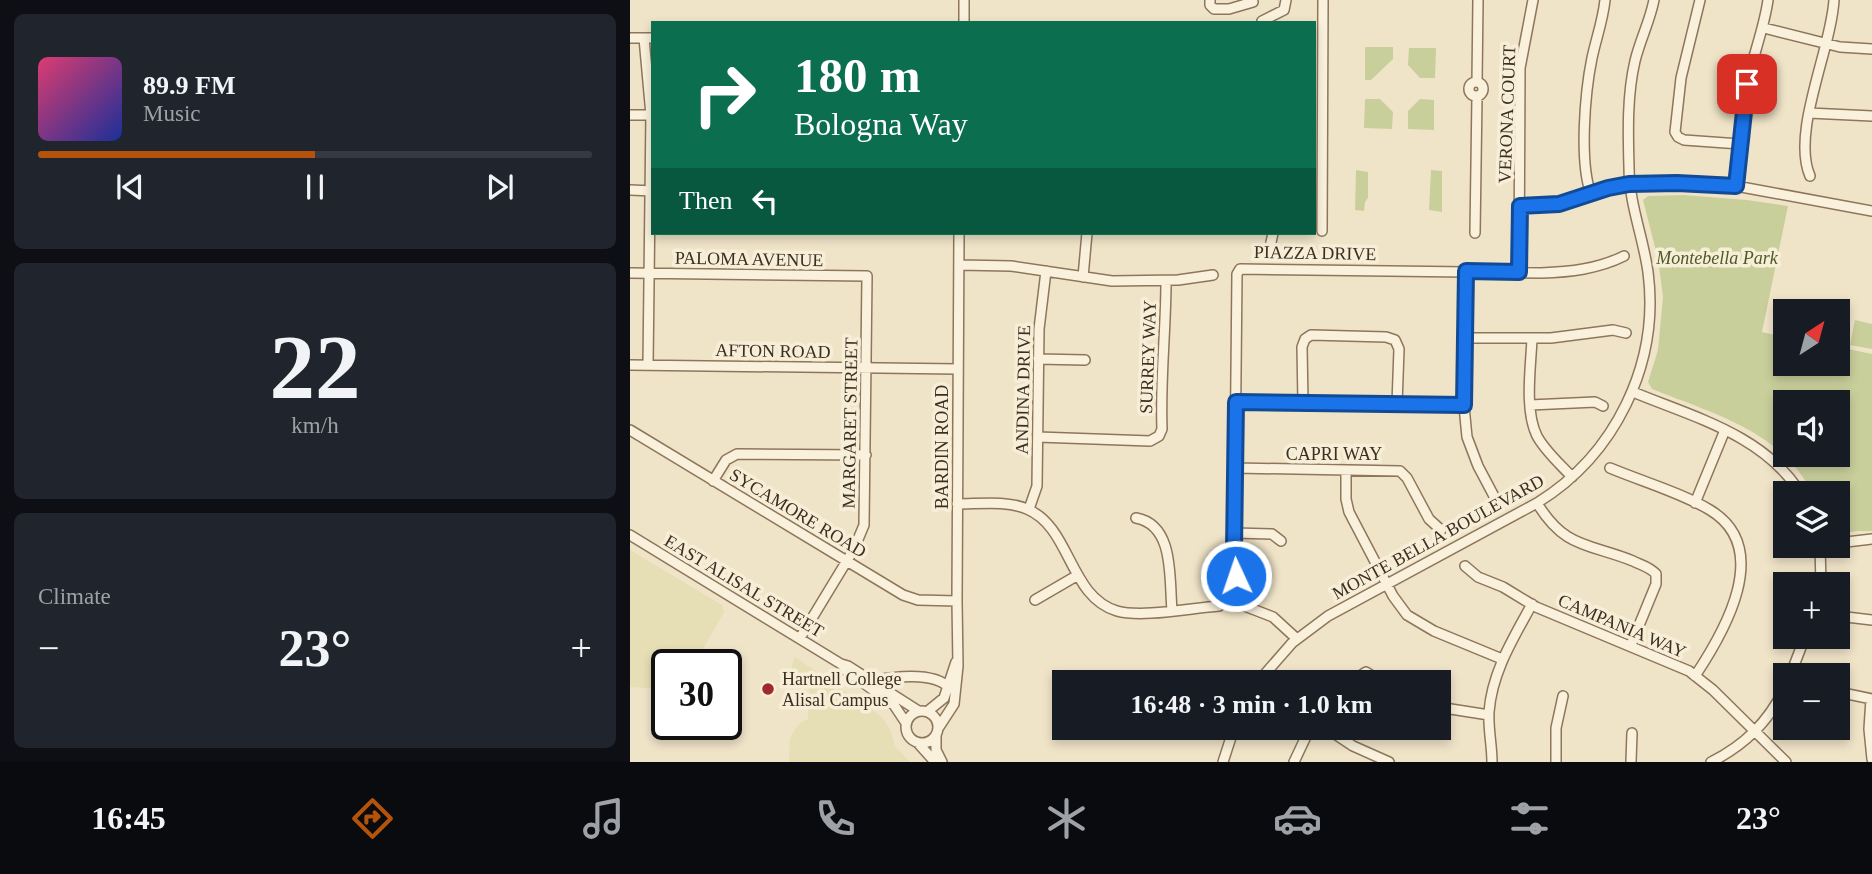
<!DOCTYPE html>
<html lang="en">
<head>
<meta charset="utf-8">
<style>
	body { margin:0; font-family:"Times New Roman",serif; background:#20242c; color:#f1f3f6; height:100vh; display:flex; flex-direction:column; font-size:26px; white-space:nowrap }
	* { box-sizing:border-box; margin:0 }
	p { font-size:23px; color:#9ea1a6 }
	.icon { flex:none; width:38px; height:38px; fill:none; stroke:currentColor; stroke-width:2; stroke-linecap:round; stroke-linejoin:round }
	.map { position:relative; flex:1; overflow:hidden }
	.details { display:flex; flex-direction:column; gap:14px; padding:14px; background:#0d0f14; width:630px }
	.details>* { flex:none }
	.guide { position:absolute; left:21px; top:21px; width:665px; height:214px; border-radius:0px; box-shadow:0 4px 10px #0003; background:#0b6e4f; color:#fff; overflow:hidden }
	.needle { width:46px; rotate:36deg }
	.fabs { position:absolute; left:1143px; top:299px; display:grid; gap:14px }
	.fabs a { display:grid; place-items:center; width:77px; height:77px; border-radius:0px; background:#171b24; box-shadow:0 4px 10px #0003; font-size:35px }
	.speed { position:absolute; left:21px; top:649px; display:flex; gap:14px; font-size:35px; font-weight:700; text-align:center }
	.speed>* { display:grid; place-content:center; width:91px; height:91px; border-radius:50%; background:#171b24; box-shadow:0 4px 10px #0003; line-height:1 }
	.speed .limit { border:4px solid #111; border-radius:10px; background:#fff; color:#111 }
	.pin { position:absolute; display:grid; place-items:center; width:60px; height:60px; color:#fff; margin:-30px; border-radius:14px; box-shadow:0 4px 10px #0006 }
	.me { position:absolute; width:77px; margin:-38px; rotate:357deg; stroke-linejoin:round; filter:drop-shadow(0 0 5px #0008) }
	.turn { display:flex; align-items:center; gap:24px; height:147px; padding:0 28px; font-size:32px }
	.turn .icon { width:91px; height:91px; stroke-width:2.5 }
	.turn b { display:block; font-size:49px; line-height:60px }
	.then { display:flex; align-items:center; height:66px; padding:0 28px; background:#0003; gap:14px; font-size:26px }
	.big { font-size:52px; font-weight:700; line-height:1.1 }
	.details .tile { flex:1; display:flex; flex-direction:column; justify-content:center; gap:10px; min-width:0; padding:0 24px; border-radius:10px; background:#20242c }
	.details .dial { align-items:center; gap:0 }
	.dial b { font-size:91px; line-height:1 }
	.song { display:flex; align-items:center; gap:21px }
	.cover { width:84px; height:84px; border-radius:10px; background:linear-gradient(135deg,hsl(340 70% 55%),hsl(230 70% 35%)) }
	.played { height:7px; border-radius:4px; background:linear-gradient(90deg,#b45309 50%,#363941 50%) }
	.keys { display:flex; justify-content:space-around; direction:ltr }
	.heat { display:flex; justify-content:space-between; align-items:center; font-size:38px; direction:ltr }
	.trip { position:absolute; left:422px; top:670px; width:399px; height:70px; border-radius:0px; background:#171b24; box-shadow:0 4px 10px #0003; font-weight:700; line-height:70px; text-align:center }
	.tabs { display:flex; height:112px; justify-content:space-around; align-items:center; background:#090b0e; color:#9ea1a6 }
	.tabs .icon { width:49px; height:49px }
	.tabs .selected { color:#b45309 }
	.tabs b { font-size:32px; color:#f1f3f6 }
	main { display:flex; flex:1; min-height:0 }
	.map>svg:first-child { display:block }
</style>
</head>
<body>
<main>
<section class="details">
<div class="tile">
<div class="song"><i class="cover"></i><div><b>89.9 FM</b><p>Music</p></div></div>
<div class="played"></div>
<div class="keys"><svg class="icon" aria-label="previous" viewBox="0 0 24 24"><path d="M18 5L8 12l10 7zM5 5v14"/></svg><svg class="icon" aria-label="pause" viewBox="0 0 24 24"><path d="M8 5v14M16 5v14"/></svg><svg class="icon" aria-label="next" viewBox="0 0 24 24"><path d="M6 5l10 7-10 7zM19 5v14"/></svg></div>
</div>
<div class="tile dial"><b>22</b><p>km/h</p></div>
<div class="tile"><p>Climate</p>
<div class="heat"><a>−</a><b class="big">23°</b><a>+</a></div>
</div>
</section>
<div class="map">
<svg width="1242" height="762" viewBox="0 0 1242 762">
	<rect width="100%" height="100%" fill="#f0e4c8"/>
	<path fill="#e6deb5" d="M0,550l92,55 2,7 -30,53h-27v24l-37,-2z
		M165,657l87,60 8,12 5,17 15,16h-121l1,-23 5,-10 5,-6 8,-4 2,-39h-23z"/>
	<path fill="#c9cf9b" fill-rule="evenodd" d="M735,47h28v12l-22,21h-6z
		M779,48h27l-1,30h-15l-12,-13z
		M735,99h15l13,13 -1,17 -28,-1z
		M790,99l14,1v30l-26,-1v-18z
		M726,170l12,2v26l-3,4 -1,9 -9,-1z
		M801,170l11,1v41l-13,-2z
		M1054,195l63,5 41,6 -26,126 23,5v27h53v-17l34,7v177h-14l-20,3v-40l-26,-1c-30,-62 -101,-80 -160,-104l-4,-7 10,-32 5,-53 -5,-38 -15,-59 5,-4zM1155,402h53v53h-53z
		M1225,320l17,4v25l-22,-4z"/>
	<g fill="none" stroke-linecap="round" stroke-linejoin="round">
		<defs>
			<path id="minor" d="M334,0v23
				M580,0v5l4,4h15l24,-7
				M1070,0l-19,78 -6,54 3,5 6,3 56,4
				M632,21l22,-11 2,-10
				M1134,28l76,19 32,2
				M0,38h23
				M14,38l7,77 -3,250
				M839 89a7 7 0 1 1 14 0a7 7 0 1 1-14 0Z
				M847,82l1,-82
				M1179,113l63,3
				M0,115h23
				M1180,176c-19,-44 21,-126 24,-176
				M1106,186c4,-34 4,-69 11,-102 6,-29 17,-55 21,-84
				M0,190l23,1
				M961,194c-12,-32 -6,-102 1,-136 4,-19 11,-38 13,-58
				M889,206l40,-3 59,-17 59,-3 59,3 136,25
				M692,231l1,-231
				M845,233l2,-137
				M640,247l3,-14
				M329,265l52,1 101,15 66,-1 35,-5
				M836,271l-2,135 3,31 11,29 18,34
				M889,272l1,-204 13,-68
				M0,273l237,3 -3,249 -10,24 -54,89
				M453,277l4,-44
				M834,338h87l62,-8 13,3
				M902,338c-1,28 -8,72 5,98 8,15 23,28 35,41
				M408,359l47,1
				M0,365l328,4
				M1003,392c60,25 132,43 168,102
				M606,403l228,3
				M673,403l-1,-56 3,-8 6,-4 75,2 9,3 4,9 -2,55
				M900,405l65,-3 8,4
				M0,430l273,165 15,5 39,1
				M408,437l112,4 9,-5 3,-7c-2,-50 4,-99 4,-148
				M606,468l164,3 7,7 22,41 12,11
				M980,468c31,13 72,25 100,42 63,38 15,121 -15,166
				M716,470v29l3,13 44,84 14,19 27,16 68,28
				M83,481l13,-21 11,-6 129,1
				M907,503c28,46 51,40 96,58 8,4 17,6 23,13v10l-25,61
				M1065,503l30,-73
				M327,504c22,0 49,-4 70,5 44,18 42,88 90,102 25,7 74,-3 102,-5
				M399,509l8,-23 2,-157 7,-58
				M506,518c39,7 33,61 36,92
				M604,533l38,1 9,7
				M0,535l211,129 7,2 69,44
				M1208,543l34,-4
				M1190,546l1,38
				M835,566l13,11 25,10 33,20 153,64 24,19 73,72
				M405,600l43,-25
				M1208,616l34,4
				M667,639l-24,-22 -31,-12 -8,-38 3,-293 3,-5 301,4c29,-1 57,-4 83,-17
				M214,669l50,36 12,18
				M1160,676l15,-39
				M241,681c21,-4 63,-10 78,7
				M628,682l34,-39 36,-27 209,-113c78,-48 123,-139 111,-231 -5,-36 -19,-68 -19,-105 -1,-35 -2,-72 6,-106 5,-21 15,-40 19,-61
				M721,682l15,-10 16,10
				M1208,692l34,7
				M1241,699l-2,30 3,30
				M808,707l51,8
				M276 727a16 16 0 1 1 32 0a16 16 0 1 1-32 0Z
				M298,711l16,-13 12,-36
				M309,727l15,-23 4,-38 -1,-65 2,-368
				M696,728l27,18 36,16
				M306,735v15l6,12
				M287,742l18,20
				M593,762l11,-34
				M664,762l16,-34
				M862,762c0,-17 -4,-33 -3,-50 3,-40 24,-73 43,-108
				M926,762v-34l7,-32
				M1001,762l1,-29
				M1081,762c34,-17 57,-40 74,-74"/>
		</defs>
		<use href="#minor" stroke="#8d765c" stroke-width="12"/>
		<use href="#minor" stroke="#faf1dc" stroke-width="9"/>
	</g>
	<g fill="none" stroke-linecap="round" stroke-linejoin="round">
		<defs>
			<path id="route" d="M606,576l-2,-26 2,-148 228,3 2,-134 53,1 1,-66 39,-2 49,-16 21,-4 48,-1 59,3 11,-102"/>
		</defs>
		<use href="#route" stroke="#114b97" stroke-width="18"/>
		<use href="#route" stroke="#1a73e8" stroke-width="12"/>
	</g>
	<circle fill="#9e2a2b" stroke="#f7eed8" stroke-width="2.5" cx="138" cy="689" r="7"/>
	<g text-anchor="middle" stroke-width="7" stroke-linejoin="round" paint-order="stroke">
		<g font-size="18" fill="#3d2e20" stroke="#f7eed8">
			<text transform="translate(877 114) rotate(-88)" y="6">VERONA COURT</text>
			<text transform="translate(685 253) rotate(1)" y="6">PIAZZA DRIVE</text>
			<text transform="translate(119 259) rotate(1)" y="6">PALOMA AVENUE</text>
			<text transform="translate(143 351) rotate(1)" y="6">AFTON ROAD</text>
			<text transform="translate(518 357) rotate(-88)" y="6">SURREY WAY</text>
			<text transform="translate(393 390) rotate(-89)" y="6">ANDINA DRIVE</text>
			<text transform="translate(220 423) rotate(-89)" y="6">MARGARET STREET</text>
			<text transform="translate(312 447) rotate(-90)" y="6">BARDIN ROAD</text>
			<text x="704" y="460">CAPRI WAY</text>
			<text transform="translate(168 513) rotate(31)" y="6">SYCAMORE ROAD</text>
			<text transform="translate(808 537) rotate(-29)" y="6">MONTE BELLA BOULEVARD</text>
			<text transform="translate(114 586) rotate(31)" y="6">EAST ALISAL STREET</text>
			<text transform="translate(992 626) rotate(23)" y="6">CAMPANIA WAY</text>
		</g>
		<g font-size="18" font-style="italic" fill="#4d5a26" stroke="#f7eed8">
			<text x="1087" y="264">Montebella Park</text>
		</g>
		<g font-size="18" fill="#3d2e20" stroke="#f7eed8" text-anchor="start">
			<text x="152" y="685">Hartnell College<tspan x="152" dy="21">Alisal Campus</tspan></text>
		</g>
	</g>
</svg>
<div class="fabs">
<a><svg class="needle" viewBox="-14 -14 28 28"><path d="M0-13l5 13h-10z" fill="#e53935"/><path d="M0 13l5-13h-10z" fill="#9ea1a6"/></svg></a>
<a><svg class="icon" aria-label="sound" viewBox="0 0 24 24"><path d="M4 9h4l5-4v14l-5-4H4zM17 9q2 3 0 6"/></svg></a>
<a><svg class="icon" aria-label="layers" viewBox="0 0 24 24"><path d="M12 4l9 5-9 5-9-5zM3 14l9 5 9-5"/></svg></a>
<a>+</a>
<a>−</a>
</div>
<div class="speed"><div class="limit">30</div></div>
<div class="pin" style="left:1117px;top:84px;background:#d93025"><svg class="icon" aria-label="arrive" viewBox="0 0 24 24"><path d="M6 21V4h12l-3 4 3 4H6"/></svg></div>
<svg class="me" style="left:606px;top:576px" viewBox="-20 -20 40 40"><circle r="17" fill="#1a73e8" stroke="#fff" stroke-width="3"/><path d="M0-11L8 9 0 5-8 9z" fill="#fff"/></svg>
<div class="trip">16:48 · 3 min · 1.0 km</div>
<div class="guide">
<div class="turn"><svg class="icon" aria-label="right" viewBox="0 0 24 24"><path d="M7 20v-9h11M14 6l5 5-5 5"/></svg><div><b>180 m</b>Bologna Way</div></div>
<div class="then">Then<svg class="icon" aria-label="left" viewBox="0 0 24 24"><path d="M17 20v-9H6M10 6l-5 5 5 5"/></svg></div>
</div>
</div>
</main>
<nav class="tabs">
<b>16:45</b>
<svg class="icon selected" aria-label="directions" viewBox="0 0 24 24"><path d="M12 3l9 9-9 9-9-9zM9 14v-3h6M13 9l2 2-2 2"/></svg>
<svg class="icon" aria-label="music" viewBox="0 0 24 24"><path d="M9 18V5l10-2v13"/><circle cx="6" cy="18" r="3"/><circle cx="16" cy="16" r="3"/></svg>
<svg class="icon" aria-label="phone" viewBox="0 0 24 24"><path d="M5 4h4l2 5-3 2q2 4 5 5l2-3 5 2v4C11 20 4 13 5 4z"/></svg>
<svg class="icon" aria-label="climate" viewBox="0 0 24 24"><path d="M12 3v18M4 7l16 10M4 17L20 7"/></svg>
<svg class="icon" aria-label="car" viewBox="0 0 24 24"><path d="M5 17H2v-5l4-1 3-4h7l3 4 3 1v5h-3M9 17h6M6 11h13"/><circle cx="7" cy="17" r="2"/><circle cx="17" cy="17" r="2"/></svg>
<svg class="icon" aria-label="filters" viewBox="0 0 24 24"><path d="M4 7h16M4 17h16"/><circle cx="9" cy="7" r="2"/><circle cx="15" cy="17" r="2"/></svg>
<b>23°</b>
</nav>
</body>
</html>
